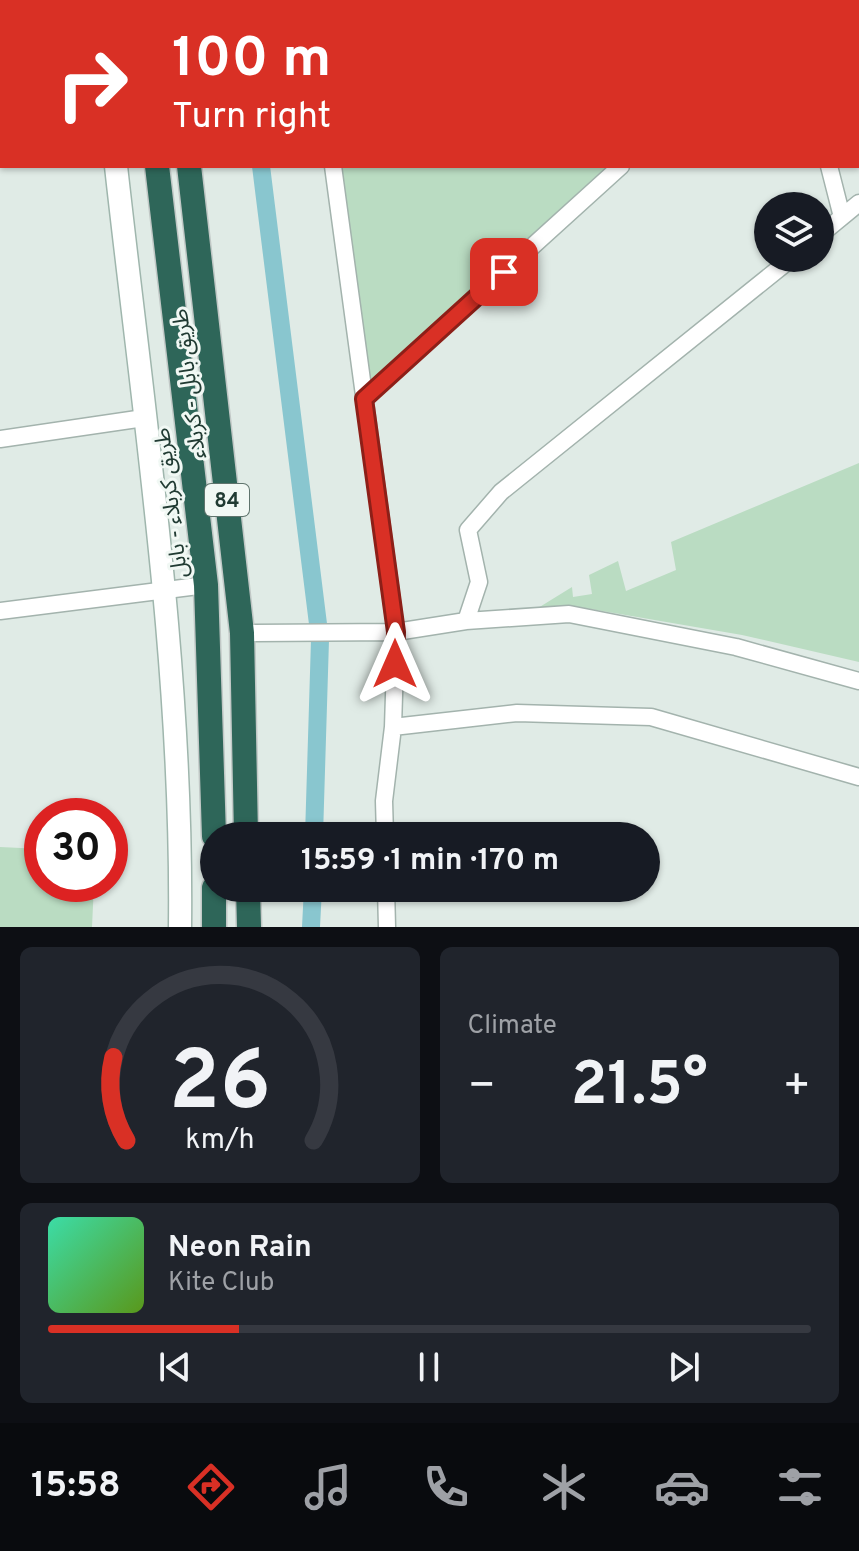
<!DOCTYPE html>
<html lang="en">
<head>
<meta charset="utf-8">
<style>
	body { margin:0; font-family:Overpass,"Noto Sans Arabic",sans-serif; background:#20242c; color:#f1f3f6; height:100vh; display:flex; flex-direction:column; font-size:30px; white-space:nowrap }
	* { box-sizing:border-box; margin:0 }
	p { font-size:26px; color:#9ea1a6 }
	.icon { flex:none; width:44px; height:44px; fill:none; stroke:currentColor; stroke-width:2; stroke-linecap:round; stroke-linejoin:round }
	.map { position:relative; height:927px; overflow:hidden }
	.drawer { display:flex; flex-direction:column; gap:20px; padding:20px; background:#0d0f14; flex:1 }
	.drawer>* { flex:none }
	.top-card { position:absolute; left:0px; top:0px; width:860px; height:168px; box-shadow:0 2px 6px #0004; background:#d93025; color:#fff; overflow:hidden }
	.controls { position:absolute; left:754px; top:192px; display:grid; gap:16px }
	.controls a { display:grid; place-items:center; width:80px; height:80px; border-radius:50%; background:#171b24; box-shadow:0 2px 6px #0004; font-size:40px }
	.speed { position:absolute; left:24px; top:798px; display:flex; gap:16px; font-size:40px; font-weight:700; text-align:center }
	.speed>* { display:grid; place-content:center; width:104px; height:104px; border-radius:50%; background:#171b24; box-shadow:0 2px 6px #0004; line-height:1 }
	.speed .limit { border:12px solid #d22; background:#fff; color:#111 }
	.pin { position:absolute; display:grid; place-items:center; width:68px; height:68px; color:#fff; margin:-34px; border-radius:16px; box-shadow:0 4px 12px #0006 }
	.me { position:absolute; width:88px; margin:-44px; rotate:0deg; stroke-linejoin:round; filter:drop-shadow(0 0 6px #0008) }
	.turn { display:flex; align-items:center; gap:28px; height:168px; padding:0 40px; font-size:36px }
	.turn .icon { width:104px; height:104px; stroke-width:2.5 }
	.turn b { display:block; font-size:56px; line-height:68px }
	.big { font-size:60px; font-weight:700; line-height:1.1 }
	.drawer .card { flex:1; display:flex; flex-direction:column; justify-content:center; gap:12px; min-width:0; padding:0 28px; border-radius:12px; background:#20242c }
	.drawer .dial { align-items:center; gap:0 }
	.dial svg { height:208px; overflow:visible; fill:none; stroke:#363941; stroke-width:7; stroke-linecap:round; text-anchor:middle }
	.dial text { fill:#f1f3f6; stroke:none }
	.song { display:flex; align-items:center; gap:24px }
	.cover { width:96px; height:96px; border-radius:12px; background:linear-gradient(135deg,hsl(160 70% 55%),hsl(90 70% 35%)) }
	.played { height:8px; border-radius:4px; background:linear-gradient(90deg,#d93025 25%,#363941 25%) }
	.keys { display:flex; justify-content:space-around; direction:ltr }
	.heat { display:flex; justify-content:space-between; align-items:center; font-size:44px; direction:ltr }
	.drawer .tiles { flex:1; display:grid; gap:20px; grid-template-columns:1fr 1fr }
	.card:last-child { grid-column:span 2 }
	.trip { position:absolute; left:200px; top:822px; width:460px; height:80px; border-radius:40px; background:#171b24; box-shadow:0 2px 6px #0004; font-weight:700; line-height:80px; text-align:center }
	.menu { display:flex; height:128px; justify-content:space-around; align-items:center; background:#090b0e; color:#9ea1a6 }
	.menu .icon { width:56px; height:56px }
	.menu .active { color:#d93025 }
	.menu b { font-size:36px; color:#f1f3f6 }
	.map>svg:first-child { display:block }
</style>
</head>
<body>
<div class="map">
<svg width="859" height="927" viewBox="0 0 859 927">
	<rect width="100%" height="100%" fill="#e0ebe6"/>
	<path fill="#badcc2" d="M336,166h281l-249,224z
		M859,463v199l-117,-27 -163,-28 -41,1 34,-21 1,10 19,-3 -3,-19 29,-14 8,30 50,-21 -5,-28z
		M0,847l42,2v35h52l-2,43h-92z"/>
	<g fill="none" stroke-linecap="round" stroke-linejoin="round">
		<path stroke="#89c6cf" stroke-width="18" d="M241,0v2
			M261,166l59,474 -6,196
			M311,927l2,-39"/>
		<defs>
			<path id="street" d="M314,0l1,2
				M628,0l2,2
				M488,2l2,-2
				M800,2l3,-2
				M333,166l63,466 -3,95 -9,74 1,35
				M829,166l13,51
				M820,235l39,-32
				M364,399l257,-233
				M0,439l144,-21
				M0,611l206,-26
				M466,621l13,-39 -11,-52 33,-38 291,-234
				M242,633l154,-1 70,-11 103,-7 167,33 123,34
				M393,727l124,-14 134,4 208,60
				M386,888l1,39"/>
			<path id="secondary" d="M97,0l1,2
				M116,166c28,253 67,506 64,761"/>
			<path id="highway" d="M137,0l1,2
				M170,0v2
				M157,166l49,419 8,251
				M189,166l53,467 4,203
				M214,888v39
				M248,888l1,39"/>
		</defs>
		<use href="#street" stroke="#a3b3ad" stroke-width="19"/>
		<use href="#secondary" stroke="#9fb6ad" stroke-width="25"/>
		<use href="#highway" stroke="#c1c8c6" stroke-width="27"/>
		<use href="#street" stroke="#fff" stroke-width="16"/>
		<use href="#secondary" stroke="#fff" stroke-width="22"/>
		<use href="#highway" stroke="#2e6659" stroke-width="24"/>
	</g>
	<g fill="none" stroke-linecap="round" stroke-linejoin="round">
		<defs>
			<path id="route" d="M395,664l1,-32 -32,-233 140,-127"/>
		</defs>
		<use href="#route" stroke="#8d1f18" stroke-width="20"/>
		<use href="#route" stroke="#d93025" stroke-width="14"/>
	</g>
	<g text-anchor="middle" stroke-width="6" stroke-linejoin="round" paint-order="stroke">
		<rect fill="#f1f8f4" stroke="#5f746d" stroke-width="2" x="205" y="484" width="44" height="32" rx="6"/>
		<g font-size="20" font-weight="bold" fill="#213b33">
			<text x="227" y="507">84</text>
		</g>
		<g font-size="22" fill="#213b33" stroke="#f1f8f4">
			<text transform="translate(188 384) rotate(-97)" y="8">طريق بابل - كربلاء</text>
			<text transform="translate(170 503) rotate(-97)" y="8">طريق كربلاء - بابل</text>
		</g>
	</g>
</svg>
<div class="controls">
<a><svg class="icon" aria-label="layers" viewBox="0 0 24 24"><path d="M12 4l9 5-9 5-9-5zM3 14l9 5 9-5"/></svg></a>
</div>
<div class="speed"><div class="limit">30</div></div>
<div class="pin" style="left:504px;top:272px;background:#d93025"><svg class="icon" aria-label="arrive" viewBox="0 0 24 24"><path d="M6 21V4h12l-3 4 3 4H6"/></svg></div>
<svg class="me" style="left:395px;top:664px" viewBox="-20 -20 40 40"><path d="M0-17L14 15 0 8-14 15z" fill="#d93025" stroke="#fff" stroke-width="4"/></svg>
<div class="trip">15:59 · 1 min · 170 m</div>
<div class="top-card">
<div class="turn"><svg class="icon" aria-label="right" viewBox="0 0 24 24"><path d="M7 20v-9h11M14 6l5 5-5 5"/></svg><div><b>100 m</b>Turn right</div></div>
</div>
</div>
<section class="drawer">
<div class="tiles">
<div class="card dial"><svg viewBox="0 0 100 80">
<path d="M14 69A42 42 0 1 1 86 69"/>
<path d="M14 69A42 42 0 0 1 9 37" stroke="#d93025"/>
<text x="50" y="56" font-size="32" font-weight="700">26</text>
<text x="50" y="72" font-size="11">km/h</text>
</svg></div>
<div class="card"><p>Climate</p>
<div class="heat"><a>−</a><b class="big">21.5°</b><a>+</a></div>
</div>
<div class="card">
<div class="song"><i class="cover"></i><div><b>Neon Rain</b><p>Kite Club</p></div></div>
<div class="played"></div>
<div class="keys"><svg class="icon" aria-label="previous" viewBox="0 0 24 24"><path d="M18 5L8 12l10 7zM5 5v14"/></svg><svg class="icon" aria-label="pause" viewBox="0 0 24 24"><path d="M8 5v14M16 5v14"/></svg><svg class="icon" aria-label="next" viewBox="0 0 24 24"><path d="M6 5l10 7-10 7zM19 5v14"/></svg></div>
</div>
</div>
</section>
<nav class="menu">
<b>15:58</b>
<svg class="icon active" aria-label="directions" viewBox="0 0 24 24"><path d="M12 3l9 9-9 9-9-9zM9 14v-3h6M13 9l2 2-2 2"/></svg>
<svg class="icon" aria-label="music" viewBox="0 0 24 24"><path d="M9 18V5l10-2v13"/><circle cx="6" cy="18" r="3"/><circle cx="16" cy="16" r="3"/></svg>
<svg class="icon" aria-label="phone" viewBox="0 0 24 24"><path d="M5 4h4l2 5-3 2q2 4 5 5l2-3 5 2v4C11 20 4 13 5 4z"/></svg>
<svg class="icon" aria-label="climate" viewBox="0 0 24 24"><path d="M12 3v18M4 7l16 10M4 17L20 7"/></svg>
<svg class="icon" aria-label="car" viewBox="0 0 24 24"><path d="M5 17H2v-5l4-1 3-4h7l3 4 3 1v5h-3M9 17h6M6 11h13"/><circle cx="7" cy="17" r="2"/><circle cx="17" cy="17" r="2"/></svg>
<svg class="icon" aria-label="filters" viewBox="0 0 24 24"><path d="M4 7h16M4 17h16"/><circle cx="9" cy="7" r="2"/><circle cx="15" cy="17" r="2"/></svg>
</nav>
</body>
</html>
